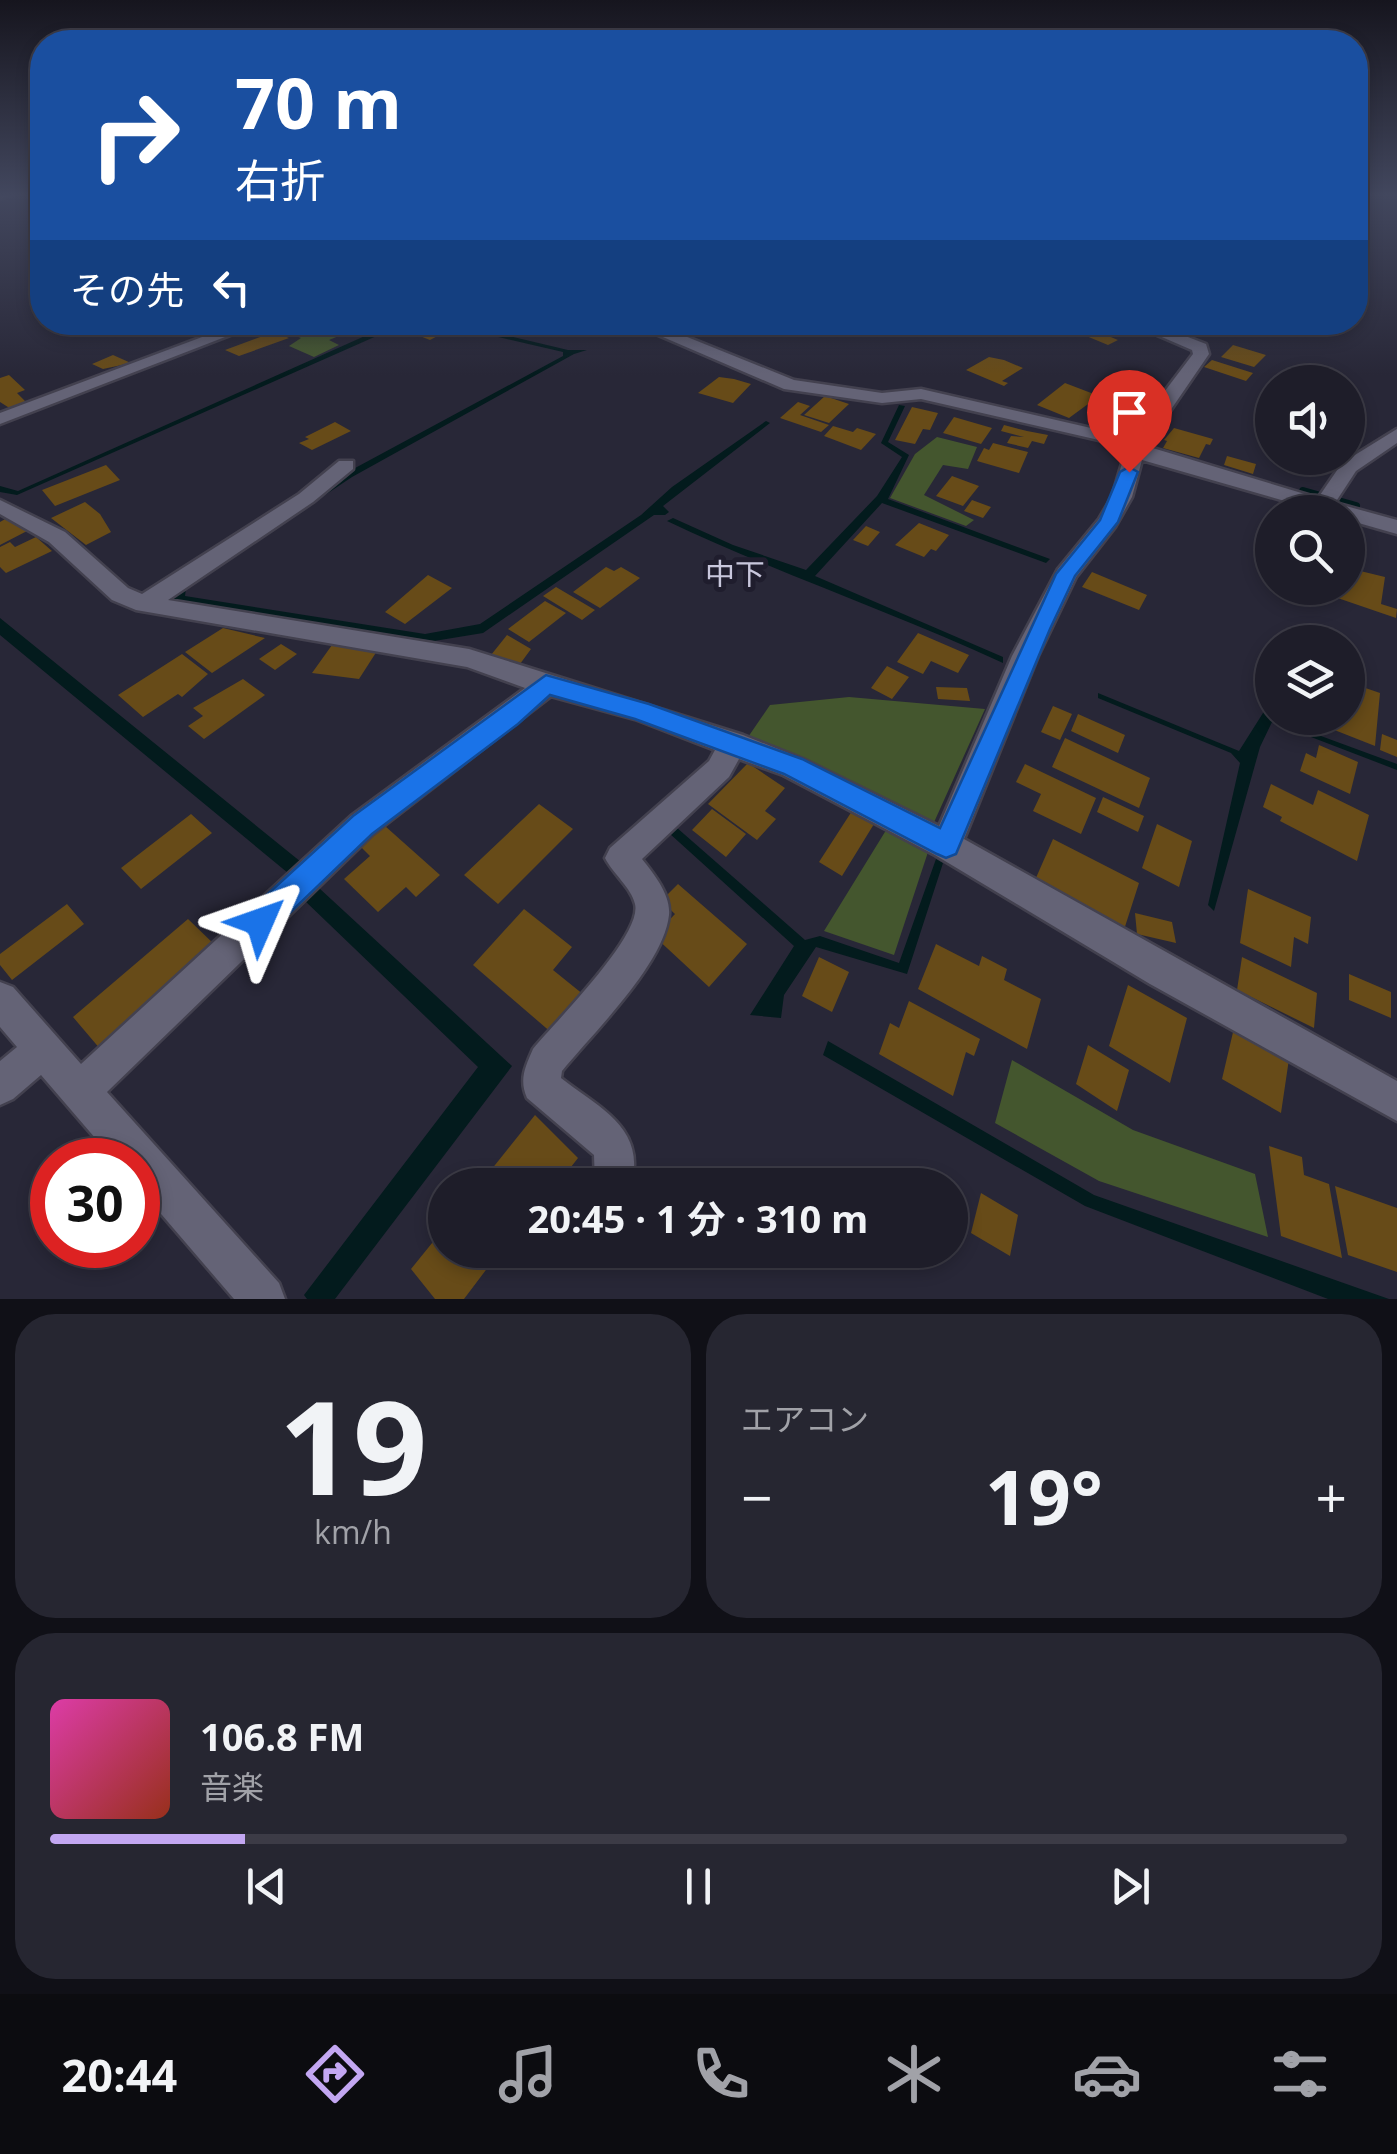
<!DOCTYPE html>
<html lang="ja">
<head>
<meta charset="utf-8">
<style>
	body { margin:0; font-family:"Open Sans","Noto Sans JP",sans-serif; background:#262631; color:#f1f3f6; height:100vh; display:flex; flex-direction:column; font-size:38px; white-space:nowrap }
	* { box-sizing:border-box; margin:0 }
	p { font-size:32px; color:#a1a2a8 }
	.icon { flex:none; width:55px; height:55px; fill:none; stroke:currentColor; stroke-width:2; stroke-linecap:round; stroke-linejoin:round }
	.map { position:relative; height:1299px; overflow:hidden }
	.panel { display:flex; flex-direction:column; gap:15px; padding:15px; background:#101017; flex:1 }
	.panel>* { flex:none }
	.hud { position:absolute; left:30px; top:30px; width:1338px; height:305px; border-radius:40px; box-shadow:0 5px 15px #0003,0 0 0 2px #3c3b46; background:#1a4fa0; color:#fff; overflow:hidden }
	.buttons { position:absolute; left:1255px; top:365px; display:grid; gap:20px }
	.buttons a { display:grid; place-items:center; width:110px; height:110px; border-radius:50%; background:#1e1d29; box-shadow:0 5px 15px #0003,0 0 0 2px #3c3b46; font-size:50px }
	.speed { position:absolute; left:30px; top:1138px; display:flex; gap:20px; font-size:50px; font-weight:700; text-align:center }
	.speed>* { display:grid; place-content:center; width:130px; height:130px; border-radius:50%; background:#1e1d29; box-shadow:0 5px 15px #0003,0 0 0 2px #3c3b46; line-height:1 }
	.speed .limit { border:15px solid #d22; background:#fff; color:#111 }
	.pin { position:absolute; display:grid; place-items:center; width:85px; height:85px; color:#fff; margin:-102px -42px; border-radius:50% 50% 50% 0; rotate:-45deg; box-shadow:0 0 10px #0007 }
	.pin .icon { rotate:45deg }
	.me { position:absolute; width:110px; margin:-55px; rotate:47deg; stroke-linejoin:round; filter:drop-shadow(0 0 8px #0008) }
	.turn { display:flex; align-items:center; gap:35px; height:210px; padding:0 40px; font-size:45px }
	.turn .icon { width:130px; height:130px; stroke-width:2.5 }
	.turn b { display:block; font-size:70px; line-height:85px }
	.then { display:flex; align-items:center; height:95px; padding:0 40px; background:#0003; gap:20px; font-size:38px }
	.big { font-size:75px; font-weight:700; line-height:1.1 }
	.panel .widget { flex:1; display:flex; flex-direction:column; justify-content:center; gap:15px; min-width:0; padding:0 35px; border-radius:40px; background:#262631 }
	.panel .dial { align-items:center; gap:0 }
	.dial b { font-size:130px; line-height:1 }
	.song { display:flex; align-items:center; gap:30px }
	.cover { width:120px; height:120px; border-radius:15px; background:linear-gradient(135deg,hsl(320 70% 55%),hsl(10 70% 35%)) }
	.played { height:10px; border-radius:5px; background:linear-gradient(90deg,#c3a7f2 15%,#3c3b46 15%) }
	.keys { display:flex; justify-content:space-around; direction:ltr }
	.heat { display:flex; justify-content:space-between; align-items:center; font-size:55px; direction:ltr }
	.panel .tiles { flex:1; display:grid; gap:15px; grid-template-columns:1fr 1fr }
	.widget:last-child { grid-column:span 2 }
	.trip { position:absolute; left:428px; top:1168px; width:540px; height:100px; border-radius:50px; background:#1e1d29; box-shadow:0 5px 15px #0003,0 0 0 2px #3c3b46; font-weight:700; line-height:100px; text-align:center }
	.tab-bar { display:flex; height:160px; justify-content:space-around; align-items:center; background:#0c0c10; color:#a1a2a8 }
	.tab-bar .icon { width:70px; height:70px }
	.tab-bar .selected { color:#c3a7f2 }
	.tab-bar b { font-size:45px; color:#f1f3f6 }
	.map>svg:first-child { display:block }
</style>
</head>
<body>
<div class="map">
<svg width="1397" height="1299" viewBox="0 0 1397 1299">
	<rect width="100%" height="100%" fill="#282737"/>
	<path fill="#44562e" d="M264,323v-1l125,1 -31,14 -12,-4 -17,7 10,5 -25,12 -25,-11 12,-8z
		M937,437l40,10 -9,22 -25,-4 -19,30 50,25 -8,6 -76,-28 25,-44z
		M849,697l136,12 -54,120 -120,-68 -65,-21 24,-35z
		M888,827l41,22 -35,106 -70,-24z
		M1012,1060l121,70 122,44 13,63 -169,-56 -104,-58z"/>
	<path fill="#031b1d" d="M394,323h12l-389,172 -17,-3v-6l18,5z
		M497,333l71,17h19l-13,4 -222,123 -166,111 -1,8 240,38 55,-10 161,-109 31,-28 94,-66 4,2 -107,83 6,6 -4,3h-11l-171,118 -49,8 -268,-41 178,-126 219,-118v-4l-69,-16z
		M899,405l6,1 -17,36 21,13 -21,44 162,60 -4,4 -164,-60 -67,73 188,81v6c-111,-51 -226,-90 -336,-142l6,-3 60,27 73,25 71,-74 25,-39 -21,-14z
		M0,618l301,244 -13,11 -288,-238z
		M1272,667v51l125,46v6l-125,-48 -12,25 -46,164 -6,-6 32,-142 -9,-10 -133,-55v-5l141,58 24,-38z
		M676,827l129,113 15,-4 79,27 37,-104 7,4 -36,111 -91,-27 -32,48 -3,23 -31,-3 44,-69 -125,-113z
		M319,888l193,178 -177,233h-28l-3,-4 174,-228 -174,-167z
		M828,1041l266,154 295,104h-61l-243,-93 -262,-151z"/>
	<g fill="none" stroke-linecap="round" stroke-linejoin="round">
		<path stroke="#031b1d" stroke-width="8" d="M1303,491l53,15"/>
	</g>
	<path fill="#674b18" d="M143,322h32v1l-28,13 -14,-10z
		M421,322h43l-34,18 -23,-9 20,-6z
		M1089,328l29,12 -10,5 -29,-12z
		M274,332l15,6 -50,18 -14,-6z
		M1233,345l33,10 -12,12 -33,-10z
		M113,355l18,8 -28,6 -11,-5z
		M989,357l15,3 19,8 -21,13 6,2 -4,3 -38,-16z
		M1212,360l41,13 -7,8 -42,-14z
		M9,375l16,15 -8,3 11,11 -17,5 -11,-7v-24z
		M719,377l15,2 17,5 -18,19 -35,-10z
		M1065,383l34,13 -30,22 -32,-13z
		M825,396l24,8 -20,19 -25,-8z
		M798,402l12,4 -10,9 29,10 -8,7 -41,-14z
		M912,407l26,6 -8,17 -7,-1 -8,15 -20,-4z
		M954,417l38,11 -11,16 -38,-11z
		M335,422l16,9 -39,19 -13,-7 10,-4 -4,-2z
		M1004,425l23,6 21,4 -4,9 -12,-3 -4,7 -21,-5 4,-7 13,1 -23,-6z
		M833,426l20,6 4,-4 19,6 -15,16 -37,-14z
		M1174,428l39,11 -3,6 -4,-1 -7,14 -36,-10 4,-7 -3,-1z
		M993,443l35,9 -9,21 -42,-12 7,-13 5,2z
		M1227,456l29,8 -3,10 -29,-9z
		M106,465l14,15 -65,26 -13,-16z
		M952,476l27,10 -16,20 -27,-10z
		M972,500l19,7 -8,11 -19,-7z
		M85,502l15,12 11,18 -25,13 -35,-27z
		M7,518l20,13 -27,14v-23z
		M919,523l30,12 -13,16 -5,-2 -7,8 -29,-12z
		M866,526l14,6 -12,14 -15,-6z
		M36,537l16,14 -46,22 -6,-6v-20l10,-5 5,5z
		M606,567l8,4 7,-4 19,11 -40,30 -27,-16z
		M1348,568l37,9 -4,27 16,5 -1,9 -73,-25 1,-5h24z
		M1092,572l55,23 -8,15 -57,-23z
		M428,575l24,13 -47,36 -20,-12z
		M556,587l39,23 -13,10 -39,-24z
		M545,601l21,12 -37,29 -21,-13z
		M223,628l42,10 -53,35 -27,-21z
		M918,633l51,22 -11,18 -27,-12 -8,13 -26,-12z
		M507,635l24,14 -11,15 -29,-9z
		M281,644l16,10 -22,16 -16,-11z
		M332,645l45,6 -18,28 -47,-6z
		M182,654l26,20 -26,23 -4,-3 -35,23 -25,-22z
		M887,666l22,11 -17,22 -21,-11z
		M243,679l22,16 -61,44 -16,-13 15,-10 -10,-8z
		M1348,682l32,11 -5,53 -71,-28h44z
		M936,687l31,1 3,13 -32,-2z
		M1053,706l19,8 -12,26 -19,-8z
		M1078,714l47,21 -7,18 -47,-22z
		M1382,734l15,6v17l-17,-7z
		M1065,738l85,40 -11,30 -87,-41z
		M1319,745l39,17 -8,32 -50,-23 6,-18 10,5z
		M748,763l37,25 -20,23 11,8 -19,21 -49,-36z
		M1025,764l71,34 -15,36 -48,-23 8,-17 -25,-12z
		M1271,784l42,21 5,-15 51,25 -12,46 -77,-40 2,-4 -19,-10z
		M1103,797l41,19 -6,16 -41,-20z
		M539,804l34,25 -75,75 -34,-29z
		M712,809l34,25 -20,23 -34,-27z
		M852,811l22,13 -32,52 -23,-14z
		M191,814l21,19 -71,56 -20,-21z
		M1157,824l35,17 -13,46 -37,-19z
		M385,826l55,49 -24,22 -10,-10 -28,25 -34,-33 26,-23 -9,-9z
		M1053,839l86,44 -17,53 -90,-49z
		M678,884l69,60 -38,43 -55,-51 21,-22 -14,-13z
		M1248,889l63,28 -3,27 -14,-7 -3,30 -51,-24z
		M67,904l17,20 -72,56 -12,-15v-11z
		M524,909l48,38 -19,23 31,25 -31,39 -80,-69z
		M1135,913l37,9 4,21 -39,-9z
		M188,919l28,27 -115,104 -28,-33z
		M936,944l43,22 3,-10 25,13 -3,11 37,19 -14,50 -109,-60z
		M819,957l30,15 -17,40 -30,-16z
		M1242,957l75,36 -3,35 -77,-38z
		M1349,974l42,18v26l-42,-18z
		M1128,985l59,33 -17,65 -61,-37z
		M909,1001l71,38 -6,17 -8,-4 -13,44 -74,-42 11,-31 9,5z
		M1234,1028l55,31 -8,54 -59,-34z
		M1088,1045l41,25 -12,41 -41,-27z
		M535,1115l43,43 -21,27h-78z
		M1269,1146l33,11 2,18 25,9 13,74 -61,-22z
		M1335,1186l62,22v64l-49,-17z
		M981,1193l37,22 -8,41 -39,-23z
		M445,1227v23h56l-37,49h-29l-24,-30z"/>
	<g fill="none" stroke-linecap="round" stroke-linejoin="round">
		<defs>
			<path id="street" d="M0,194h15l-15,5z
				M242,322h22l-264,102v-11z
				M485,322h15l-4,9 -5,2 -8,-5z
				M628,322h22l144,58 88,13 39,-4 209,48 63,-83 -1,-4 -65,-28h22l57,22 3,10 -63,92 172,52 24,-35 55,-34v14l-41,28 -21,32 62,17v14l-49,-14v-8h-25l-181,-52 -10,37 -17,30 -39,50 -38,79 -74,183 433,242v40l-247,-137 -215,-129 -152,-80 -44,-16 -10,18 -87,82c12,15 29,36 27,56 -5,49 -76,118 -107,156l-1,7c38,30 86,50 70,107h-36l-1,-30 -67,-57c-8,-18 -2,-31 6,-49 21,-26 110,-114 102,-145 -4,-17 -22,-30 -30,-46l5,-10 99,-87 6,-11 -80,-31 -84,-23 -178,138 -266,258 172,191 6,16h-51l-96,-112v-27h-24l-73,-85 -28,24 -13,6v-44l17,-14 -17,-20v-45l13,5 68,77 270,-248 174,-128 -58,-21 -331,-57 -24,-10 -63,-58 -49,-28v-14l65,32 63,56 14,6 157,-100 40,-33h14v8l-40,33 -145,98 301,49 274,86 60,24 136,67 73,-170 46,-87 41,-50 13,-22 14,-47 -14,-7 -191,-44 -39,4 -98,-14z"/>
		</defs>
		<use href="#street" stroke="#43414f" stroke-width="5"/>
		<use href="#street" fill="#646376" fill-rule="evenodd"/>
	</g>
	<linearGradient id="sky" x2="0" y2="1"><stop stop-color="#16151e"/><stop offset="0.52" stop-color="#42475e"/><stop offset="1" stop-color="#42475e" stop-opacity="0"/></linearGradient>
	<rect width="1397" height="375" fill="url(#sky)"/>
	<path fill="#1a73e8" stroke="#114b97" stroke-width="2.5" d="M1129,467l9,5 -20,50 -43,54 -25,53 -94,225 -10,4 -9,-4 -153,-80 -149,-55 -85,-24 -32,29 -146,110 -102,98 -10,4 -11,-4 -5,-10 5,-11 104,-95 193,-141 103,29 153,55 138,69 116,-254 44,-54 20,-48z"/>
	<g text-anchor="middle" stroke-width="10" stroke-linejoin="round" paint-order="stroke">
		<g font-size="30" fill="#c8c7dc" stroke="#1f1d2d">
			<text x="735" y="585">中下</text>
		</g>
	</g>
</svg>
<div class="buttons">
<a><svg class="icon" aria-label="sound" viewBox="0 0 24 24"><path d="M4 9h4l5-4v14l-5-4H4zM17 9q2 3 0 6"/></svg></a>
<a><svg class="icon" aria-label="search" viewBox="0 0 24 24"><circle cx="10" cy="10" r="6"/><path d="M15 15l6 6"/></svg></a>
<a><svg class="icon" aria-label="layers" viewBox="0 0 24 24"><path d="M12 4l9 5-9 5-9-5zM3 14l9 5 9-5"/></svg></a>
</div>
<div class="speed"><div class="limit">30</div></div>
<div class="pin" style="left:1129px;top:472px;background:#d93025"><svg class="icon" aria-label="arrive" viewBox="0 0 24 24"><path d="M6 21V4h12l-3 4 3 4H6"/></svg></div>
<svg class="me" style="left:260px;top:922px" viewBox="-20 -20 40 40"><path d="M0-17L14 15 0 8-14 15z" fill="#1a73e8" stroke="#fff" stroke-width="4"/></svg>
<div class="trip">20:45 · 1 分 · 310 m</div>
<div class="hud">
<div class="turn"><svg class="icon" aria-label="right" viewBox="0 0 24 24"><path d="M7 20v-9h11M14 6l5 5-5 5"/></svg><div><b>70 m</b>右折</div></div>
<div class="then">その先<svg class="icon" aria-label="left" viewBox="0 0 24 24"><path d="M17 20v-9H6M10 6l-5 5 5 5"/></svg></div>
</div>
</div>
<section class="panel">
<div class="tiles">
<div class="widget dial"><b>19</b><p>km/h</p></div>
<div class="widget"><p>エアコン</p>
<div class="heat"><a>−</a><b class="big">19°</b><a>+</a></div>
</div>
<div class="widget">
<div class="song"><i class="cover"></i><div><b>106.8 FM</b><p>音楽</p></div></div>
<div class="played"></div>
<div class="keys"><svg class="icon" aria-label="previous" viewBox="0 0 24 24"><path d="M18 5L8 12l10 7zM5 5v14"/></svg><svg class="icon" aria-label="pause" viewBox="0 0 24 24"><path d="M8 5v14M16 5v14"/></svg><svg class="icon" aria-label="next" viewBox="0 0 24 24"><path d="M6 5l10 7-10 7zM19 5v14"/></svg></div>
</div>
</div>
</section>
<nav class="tab-bar">
<b>20:44</b>
<svg class="icon selected" aria-label="directions" viewBox="0 0 24 24"><path d="M12 3l9 9-9 9-9-9zM9 14v-3h6M13 9l2 2-2 2"/></svg>
<svg class="icon" aria-label="music" viewBox="0 0 24 24"><path d="M9 18V5l10-2v13"/><circle cx="6" cy="18" r="3"/><circle cx="16" cy="16" r="3"/></svg>
<svg class="icon" aria-label="phone" viewBox="0 0 24 24"><path d="M5 4h4l2 5-3 2q2 4 5 5l2-3 5 2v4C11 20 4 13 5 4z"/></svg>
<svg class="icon" aria-label="climate" viewBox="0 0 24 24"><path d="M12 3v18M4 7l16 10M4 17L20 7"/></svg>
<svg class="icon" aria-label="car" viewBox="0 0 24 24"><path d="M5 17H2v-5l4-1 3-4h7l3 4 3 1v5h-3M9 17h6M6 11h13"/><circle cx="7" cy="17" r="2"/><circle cx="17" cy="17" r="2"/></svg>
<svg class="icon" aria-label="filters" viewBox="0 0 24 24"><path d="M4 7h16M4 17h16"/><circle cx="9" cy="7" r="2"/><circle cx="15" cy="17" r="2"/></svg>
</nav>
</body>
</html>
